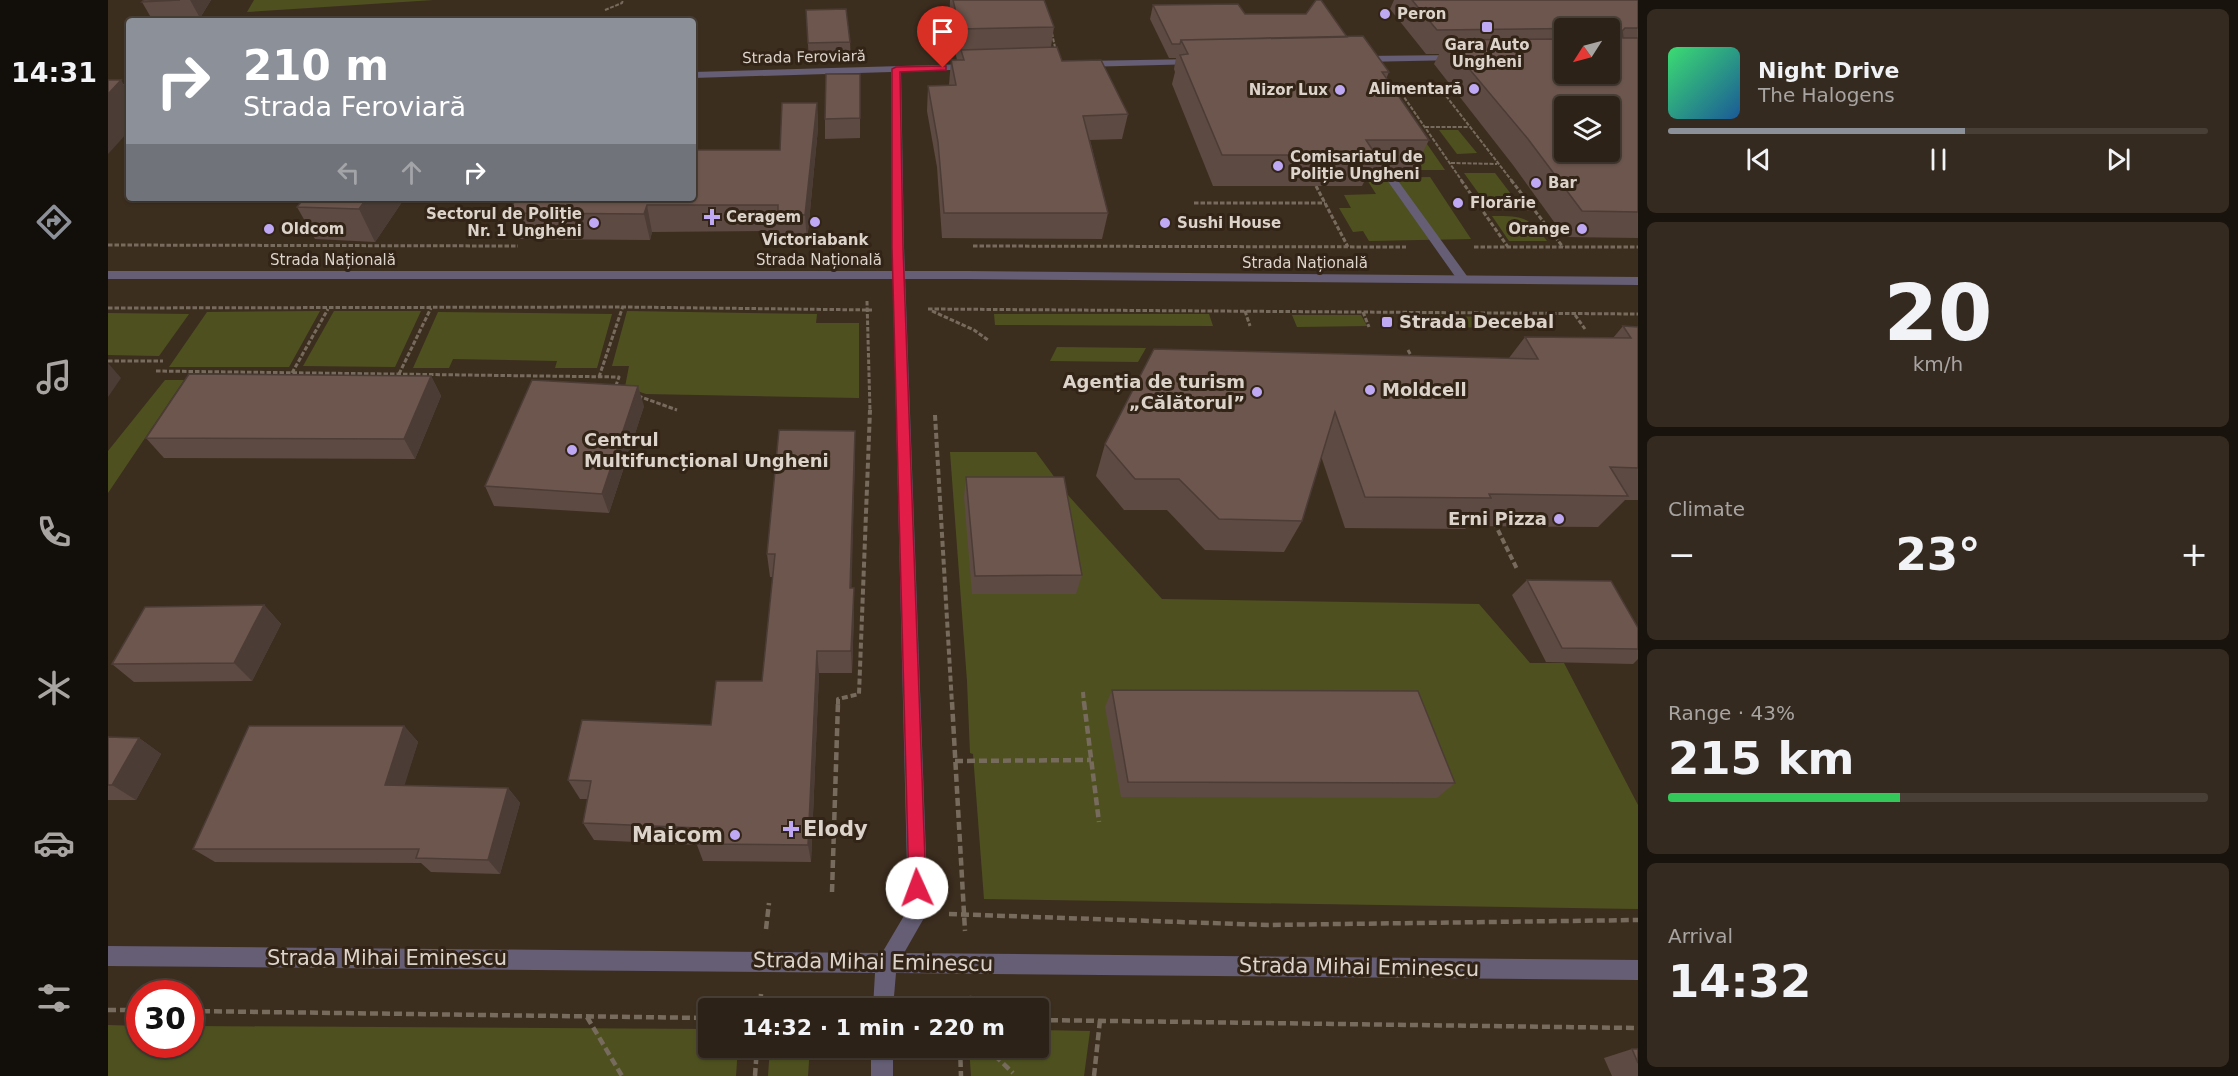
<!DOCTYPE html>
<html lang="en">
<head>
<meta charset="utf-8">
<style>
	body { margin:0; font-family:"DejaVu Sans",sans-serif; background:#352a20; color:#f1f3f6; height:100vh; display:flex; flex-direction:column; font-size:22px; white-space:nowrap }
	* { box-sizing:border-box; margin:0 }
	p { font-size:20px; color:#a7a4a1 }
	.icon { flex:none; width:33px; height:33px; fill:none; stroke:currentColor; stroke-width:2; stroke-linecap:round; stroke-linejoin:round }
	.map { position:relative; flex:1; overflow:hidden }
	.panel { display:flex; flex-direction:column; gap:9px; padding:9px; background:#19130d; width:600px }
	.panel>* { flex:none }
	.guide { position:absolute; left:18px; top:18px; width:570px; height:183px; border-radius:6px; box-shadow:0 2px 4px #0004,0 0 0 2px #483f36; background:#8c9099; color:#fff; overflow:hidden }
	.needle { width:39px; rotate:234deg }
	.fabs { position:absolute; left:1446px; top:18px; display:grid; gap:12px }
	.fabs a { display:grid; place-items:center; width:66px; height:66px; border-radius:6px; background:#2d2217; box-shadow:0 2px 4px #0004,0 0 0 2px #483f36; font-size:30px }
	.speed { position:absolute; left:18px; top:980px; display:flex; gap:12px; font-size:30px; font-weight:700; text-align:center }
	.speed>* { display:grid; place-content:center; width:78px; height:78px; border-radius:50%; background:#2d2217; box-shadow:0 2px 4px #0004,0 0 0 2px #483f36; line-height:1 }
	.speed .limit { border:9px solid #d22; background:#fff; color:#111 }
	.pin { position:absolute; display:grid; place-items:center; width:51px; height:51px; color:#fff; margin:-62px -26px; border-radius:50% 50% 50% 0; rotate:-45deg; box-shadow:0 0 6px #0007 }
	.pin .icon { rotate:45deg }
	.me { position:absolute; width:66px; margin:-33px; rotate:358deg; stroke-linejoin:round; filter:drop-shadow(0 0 4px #0008) }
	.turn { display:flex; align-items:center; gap:21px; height:126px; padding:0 18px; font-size:27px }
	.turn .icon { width:78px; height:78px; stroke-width:2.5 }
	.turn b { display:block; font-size:42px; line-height:51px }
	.lanes { display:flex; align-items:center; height:57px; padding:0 18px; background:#0003; justify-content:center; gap:30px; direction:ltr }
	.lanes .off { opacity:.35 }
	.big { font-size:45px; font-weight:700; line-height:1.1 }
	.panel .card { flex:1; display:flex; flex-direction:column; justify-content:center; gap:9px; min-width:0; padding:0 21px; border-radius:9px; background:#352a20 }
	.panel .dial { align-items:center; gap:0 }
	.dial b { font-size:78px; line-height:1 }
	.song { display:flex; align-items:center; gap:18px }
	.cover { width:72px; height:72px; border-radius:9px; background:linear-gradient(135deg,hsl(140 70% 55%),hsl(210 70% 35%)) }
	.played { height:6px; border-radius:3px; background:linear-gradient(90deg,#8c9099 55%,#483f36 55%) }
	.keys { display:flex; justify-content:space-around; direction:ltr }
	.heat { display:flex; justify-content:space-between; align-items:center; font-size:33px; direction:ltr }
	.charge { height:9px; border-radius:4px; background:linear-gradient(90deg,#34c759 43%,#483f36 0) }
	.trip { position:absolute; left:590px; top:998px; width:351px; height:60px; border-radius:6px; background:#2d2217; box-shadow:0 2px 4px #0004,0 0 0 2px #483f36; font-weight:700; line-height:60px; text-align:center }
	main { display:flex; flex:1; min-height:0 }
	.tab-bar { display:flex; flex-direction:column; width:108px; justify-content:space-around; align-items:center; background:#120e09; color:#a7a4a1 }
	.tab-bar .icon { width:42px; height:42px }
	.tab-bar .active { color:#8c9099 }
	.tab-bar b { font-size:27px; color:#f1f3f6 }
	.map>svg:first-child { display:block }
</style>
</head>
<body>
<main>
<nav class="tab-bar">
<b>14:31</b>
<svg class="icon active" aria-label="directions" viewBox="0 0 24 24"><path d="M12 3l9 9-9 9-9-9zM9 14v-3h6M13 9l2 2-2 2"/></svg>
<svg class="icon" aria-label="music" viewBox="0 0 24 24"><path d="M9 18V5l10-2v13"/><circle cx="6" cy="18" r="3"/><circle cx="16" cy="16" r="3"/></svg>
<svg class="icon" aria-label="phone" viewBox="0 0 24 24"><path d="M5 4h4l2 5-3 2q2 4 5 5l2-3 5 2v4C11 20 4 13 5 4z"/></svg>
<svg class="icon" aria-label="climate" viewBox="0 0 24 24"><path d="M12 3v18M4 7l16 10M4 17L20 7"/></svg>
<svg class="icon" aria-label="car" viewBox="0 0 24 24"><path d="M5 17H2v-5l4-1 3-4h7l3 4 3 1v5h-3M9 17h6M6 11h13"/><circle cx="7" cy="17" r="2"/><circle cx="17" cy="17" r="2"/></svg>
<svg class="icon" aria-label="filters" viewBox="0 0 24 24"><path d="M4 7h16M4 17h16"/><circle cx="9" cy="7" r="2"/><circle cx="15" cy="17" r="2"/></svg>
</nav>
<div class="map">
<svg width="1530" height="1076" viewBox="0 0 1530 1076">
	<rect width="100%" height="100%" fill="#3c2e1f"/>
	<path fill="#4e511f" d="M146,0h180l-187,12z
		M1292,105l45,65h-31l-27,-42z
		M1331,130h19l19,23 -20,1z
		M1356,173h31l19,25h-32z
		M1322,177l41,62 -102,2 -6,-10 -10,1 -14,-24h12l-7,-13 32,-1 -10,-16z
		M1384,216c30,0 37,0 55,25h-38z
		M212,311l-31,56h-120l38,-55z
		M226,311h87l-26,56 -92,-1z
		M519,311l190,3 -1,9h43v75l-213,-4 -21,-7 4,-21h-17z
		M330,312l174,2 -15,54h-42l2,-7 -104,-2 -4,9h-36z
		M0,313l81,1 -30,42 -51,-1z
		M886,314h215l4,12 -218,-1z
		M1184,315h69l6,11 -70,1z
		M1307,316l96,1 7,11 -96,-1z
		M949,347l89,1 -8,14 -88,-1z
		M57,380h19l-76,113v-42z
		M842,452h86l30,41 96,106 317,5 51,59h34l74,142v104l-654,-10 -11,-145 -3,-1 -3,-72z
		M0,1025l31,1 1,18h50l1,-18 517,3v18h30l-2,29h-628z
		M930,1030l52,1 -6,45h-113l-2,-29h69z
		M662,1047h40l-2,29h-40z"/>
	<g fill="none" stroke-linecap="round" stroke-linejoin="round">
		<path stroke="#776b5e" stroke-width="2" stroke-dasharray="4 1.5" stroke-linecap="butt" d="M497,10l17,-7 1,-3
			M944,33l4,19
			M1328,83l76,98
			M1287,84l67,97
			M1294,94h41
			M1317,127h44
			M1343,163l46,1"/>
		<path stroke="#776b5e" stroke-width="3" stroke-dasharray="4.5 2" stroke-linecap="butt" d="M1353,180l47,67
			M1403,180l52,67
			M1208,186l32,61
			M1086,203h131
			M1374,208l50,1
			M0,245l410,1
			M865,246l433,1
			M1366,247h164
			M759,301l3,110
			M0,308l515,-1 249,3
			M820,309l710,5
			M824,311l42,19 14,10
			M1137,311l5,15
			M1255,312l6,15
			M1302,313l6,14
			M1407,314l9,15
			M1467,315l10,14
			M1300,350l5,9
			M0,361h55
			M48,371l463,6 -4,11h2
			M184,373l36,-64
			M291,374l32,-66
			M491,377l24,-71
			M530,396l39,14"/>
		<path stroke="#776b5e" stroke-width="4" stroke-dasharray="6 3" stroke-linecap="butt" d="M827,415l17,289
			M1386,522l23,47
			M975,692l1,12
			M730,704v-5l21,-5 11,-284"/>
		<path stroke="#776b5e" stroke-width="4.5" stroke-dasharray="8 4" stroke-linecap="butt" d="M844,702l13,229
			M976,702l15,120
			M847,761l136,-1
			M724,892l6,-190
			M841,914l319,11 370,-5
			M658,929l3,-26
			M861,996l1,12
			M652,1008l1,-14
			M0,1010h32
			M82,1011l518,7
			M479,1017l35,59
			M930,1020l600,8
			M852,1047l1,29
			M878,1047l27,26
			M647,1076l2,-29
			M986,1076l6,-56"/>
		<path fill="#655e75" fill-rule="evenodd" d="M0,84h21v6h-21z
			M1284,177l4,1 71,98v6h-8l-72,-102z"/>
		<path fill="#655e75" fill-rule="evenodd" d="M1349,55l4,3 -1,2 -99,2 -5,-3 5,-3z
			M1088,59l5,3 -2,2 -117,3 -5,-3 5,-3z
			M863,64l5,3 -2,2 -73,3 3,175 24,664 -24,42 734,7v20l-742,-7 -3,35h-20l2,-35 -767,-7v-20l774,7 26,-44 -16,-662 -1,-175 -198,6v-6z
			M763,1047h22v29h-22z"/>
		<path fill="#655e75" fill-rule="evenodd" d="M0,271h858l672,6v8l-672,-6h-858z"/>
	</g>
	<path fill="#5d4a42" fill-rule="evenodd" d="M36,0h67l-11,18 -47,3 -11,-19z
		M842,0h94l10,27 -3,20 11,14 66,53 -6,25 -32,1 18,73 -6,26 -160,-1 -5,-71 -10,-56 1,-25 21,-1 2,-25h6l-8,-35z
		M1286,0h244v238l-73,-1 -52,-72 -79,-101 5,-10h-13l-36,-45zM1456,28h46l-46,46z
		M1045,5l92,9 102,23 42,35 -3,7 43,61 -15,30h-44l-8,16h-149l-41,-102 3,-12 -1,-3 2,-11h-7l-19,-39z
		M698,10l44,32 1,19 -42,1z
		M752,74v64l-35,1v-20z
		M709,103l1,25 -11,114 -27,-2 -1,-9 -127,1 -2,8 -132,-1 -9,-26 6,-13 -113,2 -27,40 -60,-3 -18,-32 7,-9h389l87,-48z
		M1515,326l15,1v173h-13l-27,27 -130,-1 -3,3 -120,-1 -24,-72 -19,65 -18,31 -79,-2 -38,-40h-43l-28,-34 9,-32 404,-86 16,-21 88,1z
		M323,376l10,20 -26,63 -251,-1 -18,-20z
		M536,406l-35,107 -115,-7 -9,-20z
		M747,431v24l-4,133h3v23l-2,62h-33l-8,189 -108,-1 -6,-16 -103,-5 -11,-17 5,-24h-8l-12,-19 143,-55 51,-44 11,-104h-3l-3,-23z
		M858,477l116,98 -6,19h-104l-8,-97z
		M1419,580l111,48v31l-5,5 -87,-2 -34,-67z
		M156,605l17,19 -29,57 -118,1 -22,-18z
		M1004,690l343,93 -18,15 -316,-1 -16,-90z
		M296,726l14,16 -14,43 104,3 12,15 -20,71 -69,-2 -10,-9 -206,-1 -22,-13z
		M0,737l31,1 22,16 -25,46h-28z
		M1524,1049h6v27h-26l-8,-18z"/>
	<path fill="#4c3c36" d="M82,0h21l-11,18z
		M13,80l8,13v38l-21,23v-60z
		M709,103l1,25 -11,114 -2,-27z
		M259,198h33l2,4 -27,40 -16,-33z
		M539,205l5,27 -2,8 -6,-26z
		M0,363l13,15 -13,19z
		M323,376l10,20 -26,63 -11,-20z
		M530,386l6,20 -35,107 -7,-19z
		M747,431v24l-4,155 -1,-22z
		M746,588v23l-2,62 -1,-22z
		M156,605l17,19 -29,57 -18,-18z
		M709,651l2,22 -8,189 -3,-17z
		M296,726l14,16 -18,58 -15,-15z
		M31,738l22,16 -25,46 -24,-15z
		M400,788l12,15 -20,71 -12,-14z"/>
	<path fill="#6c564d" stroke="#4c3c36" stroke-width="1.5" fill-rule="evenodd" d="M36,0h36l-38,2z
		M845,0h91l10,27 -94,2z
		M1208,0h5l26,37 -166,3 -1,4h-8l-19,-39 85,-1 7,10h61z
		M1304,0h226v28h-13l-3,3 1,7h15v174l-56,-1 -54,-72 -83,-99 119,-1v35h46v-46l-173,2zM1456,106h46v46h-46z
		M738,9l4,33 -42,1 -2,-33z
		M1255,36l26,36h-7l47,68h-63l10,15h-154l-42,-100 8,-1 -7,-14z
		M949,47l5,14 39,-1 27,54 -45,2 25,97h-164l-6,-71 -10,-56 28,-1 -5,-25h13l-3,-10z
		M718,74h34v44l-35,1z
		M0,80h13l-13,14z
		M674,103h35l-12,112 -27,-1v-9h-131l-3,9 -135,-1 7,-15h177v-48h87z
		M196,198h63l-8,11 -62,-2z
		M1515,326l15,1v141l-28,-1 18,29 -139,-2 2,4 -126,-1 -30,-85 -33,109 -83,-2 -40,-40h-44l-30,-35 49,-95 384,10 -13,-22 106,1z
		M81,374l242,2 -27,63 -258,-1z
		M424,380l106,6 -36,108 -117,-8z
		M671,430l76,1 -5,157h4l-3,63h-34l-9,194 -112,-1 2,-16 -115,-5 8,-42 -23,-1 14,-60 129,5 5,-44h46l13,-127h-8z
		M858,477h98l18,98 -107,1z
		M1419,580l84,1 27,47v21l-76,-1z
		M156,605l-30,58 -122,1 33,-57z
		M1004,690l306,1 37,92 -327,-1z
		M141,726h155l-19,59 123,3 -20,72 -72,-2 3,-9h-226z
		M0,737l31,1 -27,47h-4z
		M1524,1049h6v14z"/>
	<path fill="#e11d48" stroke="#92132f" stroke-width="1.5" d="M835,66h3v4l-46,2 3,175 23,641 -2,6 -7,2 -6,-2 -2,-6 -17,-641v-178l4,-2z"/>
	<g fill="#bfa9f4" stroke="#322416" stroke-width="2">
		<circle cx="1277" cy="14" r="6"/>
		<rect x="1373" y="21" width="12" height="12" rx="3"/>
		<circle cx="1366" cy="89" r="6"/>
		<circle cx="1232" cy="90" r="6"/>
		<circle cx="1170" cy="166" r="6"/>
		<circle cx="1428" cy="183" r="6"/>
		<circle cx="1350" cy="203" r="6"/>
		<path d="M601 208h6v6h6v6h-6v6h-6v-6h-6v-6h6z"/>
		<circle cx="707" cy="222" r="6"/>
		<circle cx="486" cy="223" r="6"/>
		<circle cx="1057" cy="223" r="6"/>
		<circle cx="161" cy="229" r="6"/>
		<circle cx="1474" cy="229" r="6"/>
		<rect x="1273" y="316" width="12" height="12" rx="3"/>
		<circle cx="1262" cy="390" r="6"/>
		<circle cx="1149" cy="392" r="6"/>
		<circle cx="464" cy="450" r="6"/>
		<circle cx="1451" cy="519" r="6"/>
		<path d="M680 820h6v6h6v6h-6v6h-6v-6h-6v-6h6z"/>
		<circle cx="627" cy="835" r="6"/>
	</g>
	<g text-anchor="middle" stroke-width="6" stroke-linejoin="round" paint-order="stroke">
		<g font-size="15" font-weight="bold" fill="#dcd3ca" stroke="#322416" text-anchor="start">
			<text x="1289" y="19">Peron</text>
			<text x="1379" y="50" text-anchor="middle">Gara Auto<tspan x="1379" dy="17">Ungheni</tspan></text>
			<text x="1354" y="94" text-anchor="end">Alimentară</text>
			<text x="1220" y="95" text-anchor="end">Nizor Lux</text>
			<text x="1182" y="162">Comisariatul de<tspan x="1182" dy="17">Poliție Ungheni</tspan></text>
			<text x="1440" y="188">Bar</text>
			<text x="1362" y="208">Florărie</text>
			<text x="474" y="219" text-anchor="end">Sectorul de Poliție<tspan x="474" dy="17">Nr. 1 Ungheni</tspan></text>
			<text x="618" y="222">Ceragem</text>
			<text x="1069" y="228">Sushi House</text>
			<text x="173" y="234">Oldcom</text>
			<text x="1462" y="234" text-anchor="end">Orange</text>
			<text x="707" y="245" text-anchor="middle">Victoriabank</text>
		</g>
		<g font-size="15" fill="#dcd3ca" stroke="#322416">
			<text transform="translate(696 57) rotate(-1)" y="5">Strada Feroviară</text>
			<text x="225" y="265">Strada Națională</text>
			<text x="711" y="265">Strada Națională</text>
			<text x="1197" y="268">Strada Națională</text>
		</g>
		<g font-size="18" font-weight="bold" fill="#dcd3ca" stroke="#322416" text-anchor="start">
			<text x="1291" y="328">Strada Decebal</text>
			<text x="1137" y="388" text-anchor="end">Agenția de turism<tspan x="1137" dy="21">„Călătorul”</tspan></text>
			<text x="1274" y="396">Moldcell</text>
			<text x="476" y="446">Centrul<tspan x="476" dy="21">Multifuncțional Ungheni</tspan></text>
			<text x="1439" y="525" text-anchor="end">Erni Pizza</text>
		</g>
		<g font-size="21" font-weight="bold" fill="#dcd3ca" stroke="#322416" text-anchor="start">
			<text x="695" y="836">Elody</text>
			<text x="615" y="842" text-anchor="end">Maicom</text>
		</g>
		<g font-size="21" fill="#dcd3ca" stroke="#322416">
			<text x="279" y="965">Strada Mihai Eminescu</text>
			<text transform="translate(765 962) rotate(1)" y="7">Strada Mihai Eminescu</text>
			<text transform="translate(1251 967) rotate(1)" y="7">Strada Mihai Eminescu</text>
		</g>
	</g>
</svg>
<div class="fabs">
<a><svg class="needle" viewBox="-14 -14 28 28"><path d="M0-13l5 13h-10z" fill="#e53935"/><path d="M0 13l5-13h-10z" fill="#a7a4a1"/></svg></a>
<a><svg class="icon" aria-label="layers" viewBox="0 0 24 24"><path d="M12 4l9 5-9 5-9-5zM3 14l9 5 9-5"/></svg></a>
</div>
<div class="speed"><div class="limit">30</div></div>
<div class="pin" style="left:835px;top:68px;background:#d93025"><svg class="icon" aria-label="arrive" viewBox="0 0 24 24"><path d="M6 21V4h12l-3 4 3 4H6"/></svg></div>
<svg class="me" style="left:809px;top:888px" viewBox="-20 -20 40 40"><circle r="19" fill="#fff"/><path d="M0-13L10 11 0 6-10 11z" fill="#e11d48"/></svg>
<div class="trip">14:32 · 1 min · 220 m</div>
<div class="guide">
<div class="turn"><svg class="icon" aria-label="right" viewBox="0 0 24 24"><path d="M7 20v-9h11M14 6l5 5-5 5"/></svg><div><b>210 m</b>Strada Feroviară</div></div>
<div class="lanes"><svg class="icon off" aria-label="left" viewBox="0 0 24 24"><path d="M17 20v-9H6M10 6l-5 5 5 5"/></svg><svg class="icon off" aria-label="ahead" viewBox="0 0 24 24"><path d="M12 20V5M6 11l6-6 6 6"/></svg><svg class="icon" aria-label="right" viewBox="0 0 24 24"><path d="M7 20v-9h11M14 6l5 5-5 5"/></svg></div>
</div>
</div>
<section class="panel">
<div class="card">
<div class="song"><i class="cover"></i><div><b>Night Drive</b><p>The Halogens</p></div></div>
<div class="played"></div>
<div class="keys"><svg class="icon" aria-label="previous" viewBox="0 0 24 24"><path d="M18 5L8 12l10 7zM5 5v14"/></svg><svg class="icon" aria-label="pause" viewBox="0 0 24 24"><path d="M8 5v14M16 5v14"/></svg><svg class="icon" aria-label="next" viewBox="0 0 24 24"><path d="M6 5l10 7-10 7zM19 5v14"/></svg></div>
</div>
<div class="card dial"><b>20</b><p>km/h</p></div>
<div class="card"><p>Climate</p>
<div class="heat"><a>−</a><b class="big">23°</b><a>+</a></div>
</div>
<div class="card"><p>Range · 43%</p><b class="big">215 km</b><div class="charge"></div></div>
<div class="card"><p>Arrival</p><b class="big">14:32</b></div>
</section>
</main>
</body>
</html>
